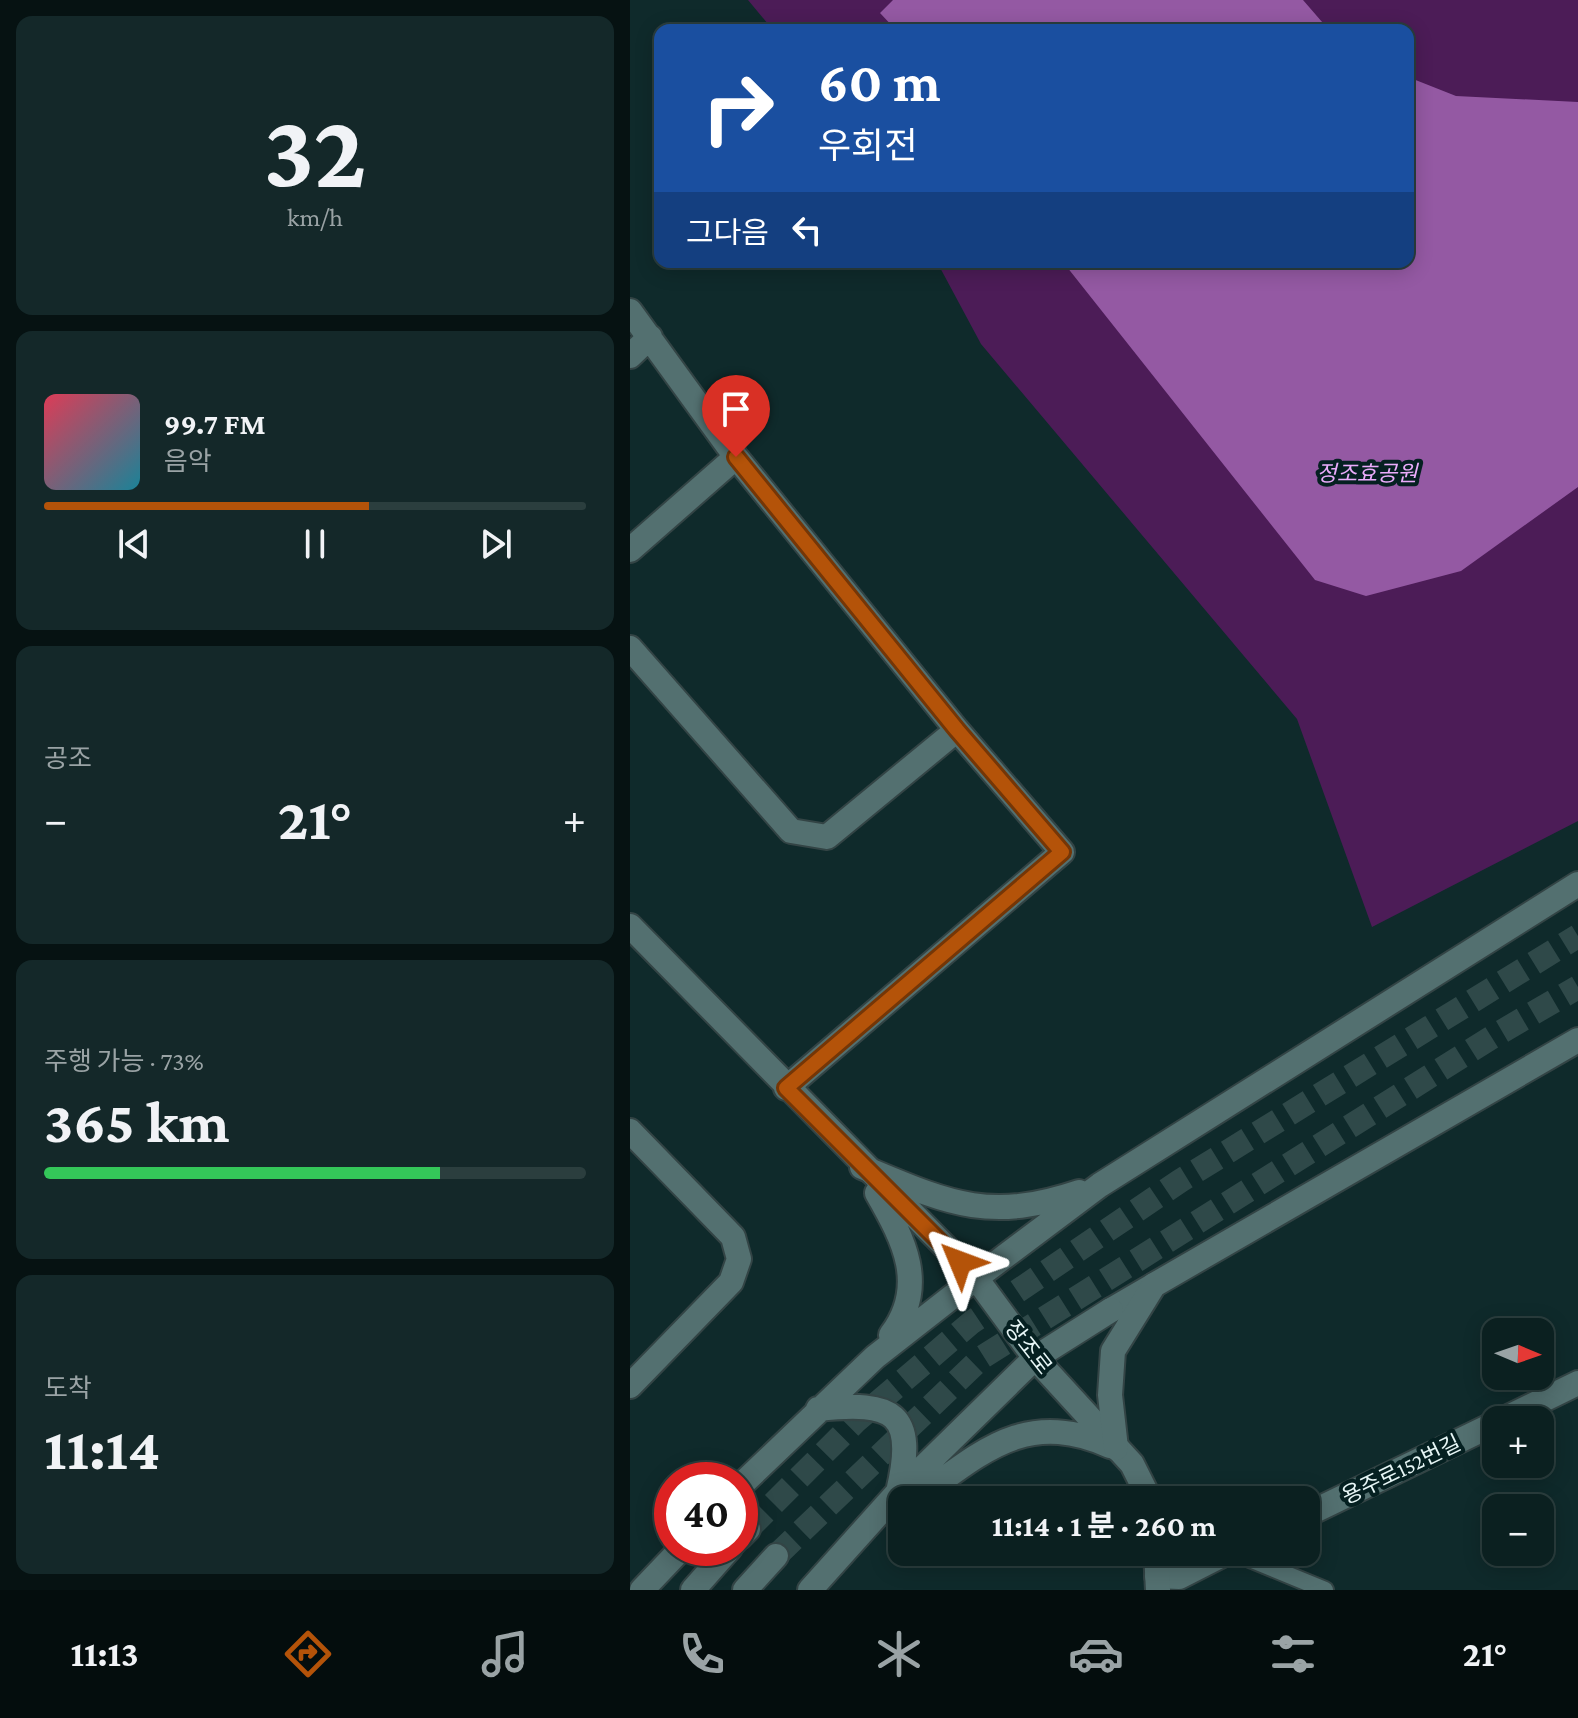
<!DOCTYPE html>
<html lang="ko">
<head>
<meta charset="utf-8">
<style>
	body { margin:0; font-family:"Crimson Pro","Noto Sans KR",serif; background:#142829; color:#f1f3f6; height:100vh; display:flex; flex-direction:column; font-size:30px; white-space:nowrap }
	* { box-sizing:border-box; margin:0 }
	p { font-size:26px; color:#9aa3a5 }
	.icon { flex:none; width:44px; height:44px; fill:none; stroke:currentColor; stroke-width:2; stroke-linecap:round; stroke-linejoin:round }
	.map { position:relative; flex:1; overflow:hidden }
	.details { display:flex; flex-direction:column; gap:16px; padding:16px; background:#061212; width:630px }
	.details>* { flex:none }
	.hud { position:absolute; left:24px; top:24px; width:760px; height:244px; border-radius:16px; box-shadow:0 4px 20px #0003,0 0 0 2px #2b3e3e; background:#1a4fa0; color:#fff; overflow:hidden }
	.needle { width:52px; rotate:92deg }
	.buttons { position:absolute; left:852px; top:1318px; display:grid; gap:16px }
	.buttons a { display:grid; place-items:center; width:72px; height:72px; border-radius:16px; background:#0b2020; box-shadow:0 4px 20px #0003,0 0 0 2px #2b3e3e; font-size:40px }
	.speed { position:absolute; left:24px; top:1462px; display:flex; gap:16px; font-size:40px; font-weight:700; text-align:center }
	.speed>* { display:grid; place-content:center; width:104px; height:104px; border-radius:50%; background:#0b2020; box-shadow:0 4px 20px #0003,0 0 0 2px #2b3e3e; line-height:1 }
	.speed .limit { border:12px solid #d22; background:#fff; color:#111 }
	.pin { position:absolute; display:grid; place-items:center; width:68px; height:68px; color:#fff; margin:-82px -34px; border-radius:50% 50% 50% 0; rotate:-45deg; box-shadow:0 0 8px #0007 }
	.pin .icon { rotate:45deg }
	.me { position:absolute; width:88px; margin:-44px; rotate:314deg; stroke-linejoin:round; filter:drop-shadow(0 0 6px #0008) }
	.turn { display:flex; align-items:center; gap:28px; height:168px; padding:0 32px; font-size:36px }
	.turn .icon { width:104px; height:104px; stroke-width:2.5 }
	.turn b { display:block; font-size:56px; line-height:68px }
	.then { display:flex; align-items:center; height:76px; padding:0 32px; background:#0003; gap:16px; font-size:30px }
	.big { font-size:60px; font-weight:700; line-height:1.1 }
	.details .card { flex:1; display:flex; flex-direction:column; justify-content:center; gap:12px; min-width:0; padding:0 28px; border-radius:16px; background:#142829 }
	.details .dial { align-items:center; gap:0 }
	.dial b { font-size:104px; line-height:1 }
	.song { display:flex; align-items:center; gap:24px }
	.cover { width:96px; height:96px; border-radius:12px; background:linear-gradient(135deg,hsl(350 70% 55%),hsl(190 70% 35%)) }
	.played { height:8px; border-radius:4px; background:linear-gradient(90deg,#b45309 60%,#2b3e3e 60%) }
	.keys { display:flex; justify-content:space-around; direction:ltr }
	.heat { display:flex; justify-content:space-between; align-items:center; font-size:44px; direction:ltr }
	.charge { height:12px; border-radius:6px; background:linear-gradient(90deg,#34c759 73%,#2b3e3e 0) }
	.trip { position:absolute; left:258px; top:1486px; width:432px; height:80px; border-radius:16px; background:#0b2020; box-shadow:0 4px 20px #0003,0 0 0 2px #2b3e3e; font-weight:700; line-height:80px; text-align:center }
	.tab-bar { display:flex; height:128px; justify-content:space-around; align-items:center; background:#040d0d; color:#9aa3a5 }
	.tab-bar .icon { width:56px; height:56px }
	.tab-bar .active { color:#b45309 }
	.tab-bar b { font-size:36px; color:#f1f3f6 }
	main { display:flex; flex:1; min-height:0 }
	.map>svg:first-child { display:block }
</style>
</head>
<body>
<main>
<section class="details">
<div class="card dial"><b>32</b><p>km/h</p></div>
<div class="card">
<div class="song"><i class="cover"></i><div><b>99.7 FM</b><p>음악</p></div></div>
<div class="played"></div>
<div class="keys"><svg class="icon" aria-label="previous" viewBox="0 0 24 24"><path d="M18 5L8 12l10 7zM5 5v14"/></svg><svg class="icon" aria-label="pause" viewBox="0 0 24 24"><path d="M8 5v14M16 5v14"/></svg><svg class="icon" aria-label="next" viewBox="0 0 24 24"><path d="M6 5l10 7-10 7zM19 5v14"/></svg></div>
</div>
<div class="card"><p>공조</p>
<div class="heat"><a>−</a><b class="big">21°</b><a>+</a></div>
</div>
<div class="card"><p>주행 가능 · 73%</p><b class="big">365 km</b><div class="charge"></div></div>
<div class="card"><p>도착</p><b class="big">11:14</b></div>
</section>
<div class="map">
<svg width="948" height="1590" viewBox="0 0 948 1590">
	<rect width="100%" height="100%" fill="#0f2a2b"/>
	<path fill="#4c1c57" d="M118,0h830v821l-206,106 -75,-208 -316,-375 -44,-82h471v-232h-635z"/>
	<path fill="#9459a3" d="M263,0h410l26,30h-433l-16,-17z
		M778,77l48,19 122,6v385l-117,84 -95,25 -51,-16 -252,-318h345z"/>
	<g fill="none" stroke-linecap="round" stroke-linejoin="round">
		<path stroke="#2f4949" stroke-width="24" stroke-dasharray="24 12" stroke-linecap="butt" d="M118,1529l107,-107 117,-100 208,-141 398,-245
			M146,1556l205,-198 513,-322 84,-49"/>
		<defs>
			<path id="service" d="M603,1552l92,38"/>
			<path id="minor" d="M0,311l106,146 221,273 105,122 -276,236
				M0,356l20,-19
				M0,550l106,-93
				M0,648l161,183 36,6 130,-107
				M0,1131l103,106 6,22 -8,23 -101,104
				M872,1420l76,-37
				M676,1515l190,-92
				M527,1576l22,1 49,-25"/>
			<path id="tertiary" d="M0,926l346,352 59,80 97,106 18,36
				M247,1193c27,47 51,93 14,142
				M481,1310l43,-25
				M188,1409c76,-8 99,3 80,83
				M110,1486l135,-129 101,-79
				M285,1500c66,-47 110,-92 195,-54
				M526,1552l2,38
				M12,1590l40,-42
				M180,1590l88,-98 137,-134"/>
			<path id="secondary" d="M232,1167c84,35 125,56 217,25
				M346,1278l124,-93 478,-301
				M405,1358l76,-48
				M486,1448l-6,-53 3,-44 41,-66 424,-245
				M110,1537l8,-8
				M63,1590l37,-42
				M115,1590l31,-34"/>
		</defs>
		<use href="#service" stroke="#334445" stroke-width="20"/>
		<use href="#minor" stroke="#334445" stroke-width="28"/>
		<use href="#tertiary" stroke="#334445" stroke-width="28"/>
		<use href="#secondary" stroke="#334445" stroke-width="28"/>
		<use href="#service" stroke="#537070" stroke-width="16"/>
		<use href="#minor" stroke="#537070" stroke-width="24"/>
		<use href="#tertiary" stroke="#537070" stroke-width="24"/>
		<use href="#secondary" stroke="#537070" stroke-width="24"/>
	</g>
	<g fill="none" stroke-linecap="round" stroke-linejoin="round">
		<defs>
			<path id="route" d="M106,457l221,273 105,122 -276,236 174,174"/>
		</defs>
		<use href="#route" stroke="#753606" stroke-width="20"/>
		<use href="#route" stroke="#b45309" stroke-width="14"/>
	</g>
	<g text-anchor="middle" stroke-width="8" stroke-linejoin="round" paint-order="stroke">
		<g font-size="22" font-style="italic" fill="#eaacfb" stroke="#052021">
			<text x="737" y="481">정조효공원</text>
		</g>
		<g font-size="22" fill="#e7f6f6" stroke="#052021">
			<text transform="translate(399 1347) rotate(52)" y="8">장조로</text>
			<text transform="translate(771 1469) rotate(-26)" y="8">용주로152번길</text>
		</g>
	</g>
</svg>
<div class="buttons">
<a><svg class="needle" viewBox="-14 -14 28 28"><path d="M0-13l5 13h-10z" fill="#e53935"/><path d="M0 13l5-13h-10z" fill="#9aa3a5"/></svg></a>
<a>+</a>
<a>−</a>
</div>
<div class="speed"><div class="limit">40</div></div>
<div class="pin" style="left:106px;top:457px;background:#d93025"><svg class="icon" aria-label="arrive" viewBox="0 0 24 24"><path d="M6 21V4h12l-3 4 3 4H6"/></svg></div>
<svg class="me" style="left:330px;top:1262px" viewBox="-20 -20 40 40"><path d="M0-17L14 15 0 8-14 15z" fill="#b45309" stroke="#fff" stroke-width="4"/></svg>
<div class="trip">11:14 · 1 분 · 260 m</div>
<div class="hud">
<div class="turn"><svg class="icon" aria-label="right" viewBox="0 0 24 24"><path d="M7 20v-9h11M14 6l5 5-5 5"/></svg><div><b>60 m</b>우회전</div></div>
<div class="then">그다음<svg class="icon" aria-label="left" viewBox="0 0 24 24"><path d="M17 20v-9H6M10 6l-5 5 5 5"/></svg></div>
</div>
</div>
</main>
<nav class="tab-bar">
<b>11:13</b>
<svg class="icon active" aria-label="directions" viewBox="0 0 24 24"><path d="M12 3l9 9-9 9-9-9zM9 14v-3h6M13 9l2 2-2 2"/></svg>
<svg class="icon" aria-label="music" viewBox="0 0 24 24"><path d="M9 18V5l10-2v13"/><circle cx="6" cy="18" r="3"/><circle cx="16" cy="16" r="3"/></svg>
<svg class="icon" aria-label="phone" viewBox="0 0 24 24"><path d="M5 4h4l2 5-3 2q2 4 5 5l2-3 5 2v4C11 20 4 13 5 4z"/></svg>
<svg class="icon" aria-label="climate" viewBox="0 0 24 24"><path d="M12 3v18M4 7l16 10M4 17L20 7"/></svg>
<svg class="icon" aria-label="car" viewBox="0 0 24 24"><path d="M5 17H2v-5l4-1 3-4h7l3 4 3 1v5h-3M9 17h6M6 11h13"/><circle cx="7" cy="17" r="2"/><circle cx="17" cy="17" r="2"/></svg>
<svg class="icon" aria-label="filters" viewBox="0 0 24 24"><path d="M4 7h16M4 17h16"/><circle cx="9" cy="7" r="2"/><circle cx="15" cy="17" r="2"/></svg>
<b>21°</b>
</nav>
</body>
</html>
